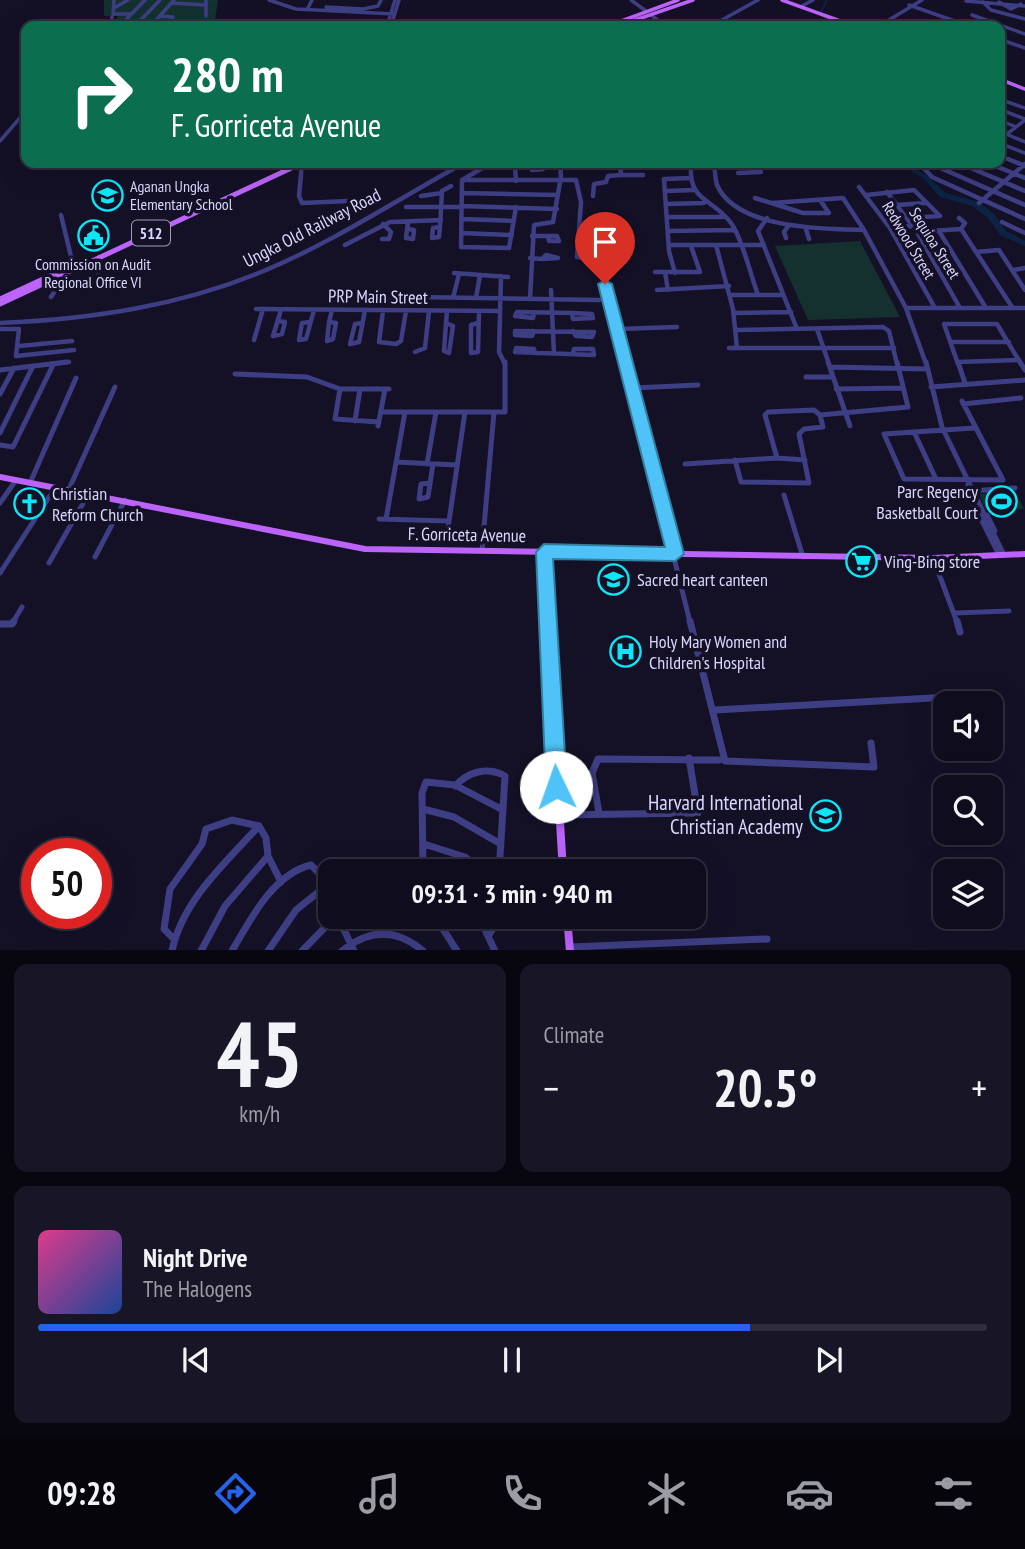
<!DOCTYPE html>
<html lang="en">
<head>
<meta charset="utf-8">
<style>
	body { margin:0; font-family:"PT Sans Narrow",sans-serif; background:#181626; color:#f1f3f6; height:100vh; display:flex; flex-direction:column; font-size:26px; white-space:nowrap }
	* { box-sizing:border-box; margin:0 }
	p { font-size:23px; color:#9b9ca4 }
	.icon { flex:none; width:38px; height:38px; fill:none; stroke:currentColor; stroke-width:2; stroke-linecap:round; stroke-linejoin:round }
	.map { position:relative; height:950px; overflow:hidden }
	.panel { display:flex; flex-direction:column; gap:14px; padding:14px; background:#080710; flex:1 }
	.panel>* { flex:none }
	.banner { position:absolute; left:21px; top:21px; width:984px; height:147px; border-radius:14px; box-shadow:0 7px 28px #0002,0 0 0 2px #2f2d3b; background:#0b6e4f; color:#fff; overflow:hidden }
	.controls { position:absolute; left:933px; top:691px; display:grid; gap:14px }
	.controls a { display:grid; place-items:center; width:70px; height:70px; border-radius:14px; background:#0f0d1d; box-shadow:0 7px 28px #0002,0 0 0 2px #2f2d3b; font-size:35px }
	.speed { position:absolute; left:21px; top:838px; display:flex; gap:14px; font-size:35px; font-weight:700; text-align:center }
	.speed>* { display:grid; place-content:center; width:91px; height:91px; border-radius:50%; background:#0f0d1d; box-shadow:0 7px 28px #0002,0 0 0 2px #2f2d3b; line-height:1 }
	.speed .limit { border:10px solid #d22; background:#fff; color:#111 }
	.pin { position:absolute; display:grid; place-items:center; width:60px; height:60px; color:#fff; margin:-72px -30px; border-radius:50% 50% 50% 0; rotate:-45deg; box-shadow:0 0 7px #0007 }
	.pin .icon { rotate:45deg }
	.me { position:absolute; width:77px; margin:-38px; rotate:357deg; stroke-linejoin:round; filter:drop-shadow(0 0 5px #0008) }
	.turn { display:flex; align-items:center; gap:24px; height:147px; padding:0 35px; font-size:32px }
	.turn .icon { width:91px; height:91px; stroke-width:2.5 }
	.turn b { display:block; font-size:49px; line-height:60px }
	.big { font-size:52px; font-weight:700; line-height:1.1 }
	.panel .card { flex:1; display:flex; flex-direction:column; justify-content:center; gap:10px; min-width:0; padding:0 24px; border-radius:14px; background:#181626 }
	.panel .dial { align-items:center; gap:0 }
	.dial b { font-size:91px; line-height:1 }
	.song { display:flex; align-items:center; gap:21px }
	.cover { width:84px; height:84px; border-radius:10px; background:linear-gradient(135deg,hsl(330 70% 55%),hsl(220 70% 35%)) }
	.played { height:7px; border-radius:4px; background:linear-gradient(90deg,#2563eb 75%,#2f2d3b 75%) }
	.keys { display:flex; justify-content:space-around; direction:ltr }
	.heat { display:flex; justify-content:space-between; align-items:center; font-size:38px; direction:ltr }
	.panel .tiles { flex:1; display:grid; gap:14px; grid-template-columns:1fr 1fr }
	.card:last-child { grid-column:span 2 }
	.trip { position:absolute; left:318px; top:859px; width:388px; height:70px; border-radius:14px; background:#0f0d1d; box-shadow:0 7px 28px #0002,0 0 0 2px #2f2d3b; font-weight:700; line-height:70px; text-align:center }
	.tabs { display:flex; height:112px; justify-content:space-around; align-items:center; background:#06050c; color:#9b9ca4 }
	.tabs .icon { width:49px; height:49px }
	.tabs .current { color:#2563eb }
	.tabs b { font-size:32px; color:#f1f3f6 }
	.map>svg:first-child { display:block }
</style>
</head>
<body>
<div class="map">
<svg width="1025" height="951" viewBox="0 0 1025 951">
	<rect width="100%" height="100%" fill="#141127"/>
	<path fill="#14312f" d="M104,0h114l-3,19 -24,7h-78l5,-10h-14z
		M860,241l40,76 -92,3 -33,-74z
		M1015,493l9,16 -38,1 -7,-16z"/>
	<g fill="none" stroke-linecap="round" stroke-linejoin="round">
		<path stroke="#0d2344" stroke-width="2" d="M821,12l6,-12
			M824,17l21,9"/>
		<path fill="#0d2344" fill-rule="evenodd" d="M898,163h7l22,13 19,17 33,9 16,13 11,16 19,10v5l-25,-11 -11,-16 -16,-13 -33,-9 -17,-19z"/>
		<path stroke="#3e3e84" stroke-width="3.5" d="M114,0l-1,14h19
			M206,0v16
			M269,0l27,9 98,5
			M631,0l15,11
			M966,1l59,5
			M983,2l8,8 34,9
			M999,2l12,7 10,-5
			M171,3l34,2
			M909,5l60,21
			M802,6l11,-6
			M326,7l37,2 15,-3 3,-6
			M114,8l14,-8
			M307,10l5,-10
			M651,15l14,11
			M972,15l53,19
			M160,16l13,1 -7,9
			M111,26l1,-9
			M124,26l-3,-1 24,-25
			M135,26l25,-26
			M151,26l23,-26
			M387,26l8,-26
			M391,26l8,-26
			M711,26l47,-26
			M879,26l43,-26
			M999,39l26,9
			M999,99l26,9
			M999,109l26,10
			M999,120l17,7
			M999,131l26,11
			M1007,134l18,-14
			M0,141l26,-30
			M999,143l26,10
			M999,155l13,6"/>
		<path stroke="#3e3e84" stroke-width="4.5" d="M1008,159l17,7
			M302,163l-3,33 3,7 46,-2
			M539,163l4,6 -11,1v-5l7,-1
			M583,163h58
			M658,163l1,4 7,1 5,-5
			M691,163c-3,40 21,34 40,60 11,15 20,53 27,72
			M714,163c1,7 1,16 3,22 19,44 107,44 147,45l42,78 20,56
			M919,163l13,14 93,42
			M929,163l96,42
			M959,163l66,28
			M988,163l37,15
			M738,173l23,-1
			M621,175h22
			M462,180h114l5,22 -4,55 12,2
			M516,181l-1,-14h-31l-22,13 -1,67 48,1 7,-41
			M859,187l31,41 45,80
			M665,191l29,-1
			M887,192l30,40 43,76
			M462,193l96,2
			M866,195l48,-5 26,26 -32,2
			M421,196l21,-3
			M593,196l1,-12 12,-2 2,-6 13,-1 -1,-12
			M755,198l48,15h26l-9,-13
			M772,203l71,-5 21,32
			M979,203l46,-39
			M666,204l38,-1
			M897,205l29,-2
			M461,206l96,3
			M406,207h55
			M61,215l12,50
			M667,217h56
			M767,218l-9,13 39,98
			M462,219l52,2
			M408,222l-2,16 7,1 1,-9 -6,-1
			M1002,222l23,11
			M440,227l-1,10 -7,1 1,-10z
			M440,227l2,-36 9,-5
			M890,228l23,-2
			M806,229l3,10
			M961,229l51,78
			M669,231l65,-1
			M939,231l47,77
			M917,232l44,-3 4,-6 -6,-5
			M461,233l51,2
			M532,236h16
			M548,236h9l2,5h-10z
			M786,238l-2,-6 5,-7
			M382,239h7l2,-7 -8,-8
			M345,245l45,-23 51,-2
			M670,245h94
			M716,245l17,64 4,39
			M976,252l23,-2 26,40
			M546,255l12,3 -16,1z
			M530,258l12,1
			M601,268l24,96
			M1013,270l12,-2
			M655,272h45l-9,-26
			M665,272l3,18
			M454,273l54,4
			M675,273l-6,-22 -5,-72 26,-1
			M501,276l-2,76 6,12
			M44,283l13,5 -6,9
			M98,283l1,-26
			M551,290l3,64
			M657,290l72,-4
			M730,295h53
			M355,296l244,4
			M453,298l6,-24
			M476,298l4,-23
			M530,299l4,-74 19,-3 8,-45 -1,-14
			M906,308h119
			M256,309l244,2
			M383,311l-4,31 17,2 5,-3 5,-30
			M534,313l-1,5 -18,-2 2,-4 55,1
			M572,313l20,1 1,4 -20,1z
			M735,313l56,-1
			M278,321l7,1 -3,12 -9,2 8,-26
			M310,322l-8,1 -3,17 7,-1 8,-29
			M329,322l7,1 -3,16 -6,2z
			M329,322l3,-12
			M0,323c92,-4 181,-17 266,-53 69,-29 132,-71 198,-107
			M362,323l-7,1 -5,20 9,-2 6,-32
			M446,323l7,3 -4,27 -5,-2z
			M446,323l1,-12
			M478,323l-7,2v28l7,-1 1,-40
			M0,329h19l-3,27 58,-6
			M618,329l59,-2
			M817,329l12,35
			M737,330l146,-3 6,4 8,33
			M515,331l79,1
			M515,331v4l17,1 2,-5
			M573,331l3,5 16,1 2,-5
			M254,340l9,-31
			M952,342h57
			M19,346l53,-5
			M729,348h165
			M415,352l10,-4 4,-37
			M515,352l79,3
			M515,352l1,-4 18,1 1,4
			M573,354l1,-5h19l1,6
			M958,362l61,-2
			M52,364l17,-2
			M958,364l-14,-40h53l24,40"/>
		<path stroke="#3e3e84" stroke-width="5" d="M625,362l65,260
			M828,362l22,64
			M926,362l16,65 62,128
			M958,362l7,21
			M1020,362l5,8
			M830,367l96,2
			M0,370l67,-8
			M235,374l72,3 33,12h49
			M806,377h26
			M931,387l94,-7
			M633,388l65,-3
			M340,389l-5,30 44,3
			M836,389l67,-1
			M0,394l14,-26
			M962,401l41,79 -99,-1 -20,-45 90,-6
			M963,404l58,-6
			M382,412h123v-50
			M355,421l5,-32
			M378,426l7,-37
			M914,432l22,47
			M0,433l33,-67
			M0,445l13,2 40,-82
			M777,458l28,2
			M735,460l6,22 68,1 -10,-49 5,-5 19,-2 -3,-12
			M396,462l61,3
			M427,464l9,-52
			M685,464l92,-6 -12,-43 3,-3 46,-2 6,5 88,-8 -11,-45
			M969,480l-2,11 32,64
			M30,483l46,-105
			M430,483l-9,1 -2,15 9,-2 5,-33
			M69,489l46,-102
			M970,491l45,-3
			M784,495l19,62
			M28,502l16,3
			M0,503l16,-23
			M987,515l8,16 -4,1
			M379,519l70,2
			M386,519l19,-107
			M448,528l17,-116
			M482,550l12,-138
			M95,557l30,-57
			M933,558l24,64
			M49,563l40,-70
			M0,573l55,-85
			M955,613l54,-2
			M13,622l9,-15"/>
		<path stroke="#3e3e84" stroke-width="7" d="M690,621l35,140 149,6 -3,-24
			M957,621l3,11
			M0,624h12l2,-3
			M715,710l235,-13
			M455,786c13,-14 32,-20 50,-10l-6,96
			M423,809l31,8 45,26
			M599,813l-7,-40 6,-14 121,1
			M558,815l140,-2 -9,-55
			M424,844l41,13 20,15
			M563,871h75
			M355,872l33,-6 33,6
			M423,872l-1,-79 4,-11 29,3 48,25
			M338,917l16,34
			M430,917l13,12 14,22
			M479,917l16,34
			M489,935l11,-18
			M174,939l-10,-10 6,-40 32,-45 4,-15 26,-9 27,6
			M570,947l197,-8
			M172,951c10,-50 54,-89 87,-125l7,12 2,18
			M201,951l24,-45 43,-50 13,26
			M232,951c18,-31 41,-77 79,-86l8,8 12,27
			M268,951l28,-41 35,-28
			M302,951l33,-34
			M342,951c27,-22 54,-23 81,0"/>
		<path stroke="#bc64f9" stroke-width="3.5" d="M782,0l72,26
			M608,26l70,-26
			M618,26l75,-26
			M999,79l26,10"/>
		<path stroke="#bc64f9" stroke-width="5" d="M0,299l56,-26
			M0,304l302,-141"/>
		<path stroke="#bc64f9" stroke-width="6" d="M0,477l365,72 568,9 92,-4
			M544,552l4,70"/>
		<path stroke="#bc64f9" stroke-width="8" d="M548,621l15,251
			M567,917l3,34"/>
	</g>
	<path fill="#4fc3f7" stroke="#337fa1" stroke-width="2" d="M605,280l7,4 72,270 -9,7 -122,-2 14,228 -3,7 -8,3 -7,-3 -3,-7 -10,-235 8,-8 121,3 -67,-263z"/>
	<defs>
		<symbol id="school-ring" viewBox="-11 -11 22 22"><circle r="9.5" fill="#141127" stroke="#0ce6f6" stroke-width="1.5"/><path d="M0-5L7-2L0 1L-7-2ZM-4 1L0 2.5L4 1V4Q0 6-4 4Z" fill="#0ce6f6"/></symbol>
		<symbol id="civic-ring" viewBox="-11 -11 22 22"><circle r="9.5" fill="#141127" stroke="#0ce6f6" stroke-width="1.5"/><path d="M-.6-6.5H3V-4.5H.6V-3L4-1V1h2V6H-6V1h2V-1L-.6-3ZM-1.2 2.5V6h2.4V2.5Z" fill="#0ce6f6"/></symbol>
		<symbol id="stadium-ring" viewBox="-11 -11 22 22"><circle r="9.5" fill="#141127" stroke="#0ce6f6" stroke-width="1.5"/><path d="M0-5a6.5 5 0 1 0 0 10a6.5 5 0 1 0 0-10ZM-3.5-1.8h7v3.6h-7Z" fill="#0ce6f6"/></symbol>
		<symbol id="church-ring" viewBox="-11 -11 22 22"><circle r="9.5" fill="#141127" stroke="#0ce6f6" stroke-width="1.5"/><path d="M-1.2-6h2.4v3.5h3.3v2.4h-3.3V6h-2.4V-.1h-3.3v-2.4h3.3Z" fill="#0ce6f6"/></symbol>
		<symbol id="supermarket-ring" viewBox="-11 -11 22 22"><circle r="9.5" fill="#141127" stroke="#0ce6f6" stroke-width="1.5"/><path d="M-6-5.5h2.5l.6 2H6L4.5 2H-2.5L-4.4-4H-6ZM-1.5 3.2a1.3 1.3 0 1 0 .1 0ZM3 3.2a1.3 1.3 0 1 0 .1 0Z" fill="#0ce6f6"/></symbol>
		<symbol id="hospital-ring" viewBox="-11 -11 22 22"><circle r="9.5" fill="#141127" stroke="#0ce6f6" stroke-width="1.5"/><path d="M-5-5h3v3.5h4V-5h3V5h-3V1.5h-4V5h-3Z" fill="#0ce6f6"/></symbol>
	</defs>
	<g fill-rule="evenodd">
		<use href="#school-ring" x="90" y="178" width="35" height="35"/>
		<use href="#civic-ring" x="76" y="218" width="35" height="35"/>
		<use href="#stadium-ring" x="984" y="484" width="35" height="35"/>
		<use href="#church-ring" x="12" y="486" width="35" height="35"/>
		<use href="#supermarket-ring" x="844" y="544" width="35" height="35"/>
		<use href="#school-ring" x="596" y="562" width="35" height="35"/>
		<use href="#hospital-ring" x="608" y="634" width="35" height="35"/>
		<use href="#school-ring" x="808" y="798" width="35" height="35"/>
	</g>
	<g text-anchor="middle" stroke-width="7" stroke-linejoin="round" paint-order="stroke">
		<g font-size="16" fill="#dbd8fd" stroke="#141127" text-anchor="start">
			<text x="130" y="192">Aganan Ungka<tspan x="130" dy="18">Elementary School</tspan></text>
			<text x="93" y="270" text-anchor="middle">Commission on Audit<tspan x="93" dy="18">Regional Office VI</tspan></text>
		</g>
		<rect fill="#141127" stroke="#9f9cbd" stroke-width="2" x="132" y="220.5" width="38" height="25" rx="5"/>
		<g font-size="16" font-weight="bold" fill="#dbd8fd">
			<text x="151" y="239">512</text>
		</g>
		<g font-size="16" fill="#dbd8fd" stroke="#141127">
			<text transform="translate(909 240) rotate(59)" y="6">Redwood Street</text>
			<text transform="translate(935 243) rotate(58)" y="6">Sequioa Street</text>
		</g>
		<g font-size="18" fill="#dbd8fd" stroke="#141127">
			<text transform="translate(312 228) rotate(-27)" y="6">Ungka Old Railway Road</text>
			<text transform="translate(378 297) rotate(1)" y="6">PRP Main Street</text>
			<text transform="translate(467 535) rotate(1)" y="6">F. Gorriceta Avenue</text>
		</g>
		<g font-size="18" fill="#dbd8fd" stroke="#141127" text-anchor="start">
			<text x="978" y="498" text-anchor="end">Parc Regency<tspan x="978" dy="21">Basketball Court</tspan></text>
			<text x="52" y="500">Christian<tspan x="52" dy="21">Reform Church</tspan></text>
			<text x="884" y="568">Ving-Bing store</text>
			<text x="637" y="586">Sacred heart canteen</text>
			<text x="649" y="648">Holy Mary Women and<tspan x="649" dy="21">Children's Hospital</tspan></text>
		</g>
		<g font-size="21" fill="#dbd8fd" stroke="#141127" text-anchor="end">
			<text x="803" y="810">Harvard International<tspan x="803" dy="24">Christian Academy</tspan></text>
		</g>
	</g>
</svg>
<div class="controls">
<a><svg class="icon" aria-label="sound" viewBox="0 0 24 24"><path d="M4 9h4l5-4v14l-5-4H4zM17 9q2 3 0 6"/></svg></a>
<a><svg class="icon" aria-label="search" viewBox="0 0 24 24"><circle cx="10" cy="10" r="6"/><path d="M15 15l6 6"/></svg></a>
<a><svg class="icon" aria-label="layers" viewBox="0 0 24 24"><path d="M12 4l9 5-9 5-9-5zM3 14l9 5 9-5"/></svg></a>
</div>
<div class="speed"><div class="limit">50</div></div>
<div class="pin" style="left:605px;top:284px;background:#d93025"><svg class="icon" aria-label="arrive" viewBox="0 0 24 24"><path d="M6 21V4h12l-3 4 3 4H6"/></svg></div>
<svg class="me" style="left:556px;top:787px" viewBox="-20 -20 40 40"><circle r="19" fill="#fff"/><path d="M0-13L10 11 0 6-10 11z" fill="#4fc3f7"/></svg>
<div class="trip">09:31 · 3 min · 940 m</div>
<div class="banner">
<div class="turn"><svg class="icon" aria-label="right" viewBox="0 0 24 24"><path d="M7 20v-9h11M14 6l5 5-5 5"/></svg><div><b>280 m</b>F. Gorriceta Avenue</div></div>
</div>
</div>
<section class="panel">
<div class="tiles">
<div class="card dial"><b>45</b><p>km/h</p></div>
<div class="card"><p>Climate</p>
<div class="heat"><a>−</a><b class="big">20.5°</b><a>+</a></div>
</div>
<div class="card">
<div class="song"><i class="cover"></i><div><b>Night Drive</b><p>The Halogens</p></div></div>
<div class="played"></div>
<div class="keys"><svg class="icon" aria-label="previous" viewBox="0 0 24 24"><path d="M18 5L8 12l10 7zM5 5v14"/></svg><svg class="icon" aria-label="pause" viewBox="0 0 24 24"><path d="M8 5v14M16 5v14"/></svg><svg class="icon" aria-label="next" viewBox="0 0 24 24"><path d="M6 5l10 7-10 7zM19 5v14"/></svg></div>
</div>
</div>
</section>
<nav class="tabs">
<b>09:28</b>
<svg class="icon current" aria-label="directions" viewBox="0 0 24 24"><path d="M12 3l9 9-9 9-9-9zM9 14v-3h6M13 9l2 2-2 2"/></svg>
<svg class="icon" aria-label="music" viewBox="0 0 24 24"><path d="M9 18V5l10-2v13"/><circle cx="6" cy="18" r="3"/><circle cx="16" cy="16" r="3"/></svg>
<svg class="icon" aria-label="phone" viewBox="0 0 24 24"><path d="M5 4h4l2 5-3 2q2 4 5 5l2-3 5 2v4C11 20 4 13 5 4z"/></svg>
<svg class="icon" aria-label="climate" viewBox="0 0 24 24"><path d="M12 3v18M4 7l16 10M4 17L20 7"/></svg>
<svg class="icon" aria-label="car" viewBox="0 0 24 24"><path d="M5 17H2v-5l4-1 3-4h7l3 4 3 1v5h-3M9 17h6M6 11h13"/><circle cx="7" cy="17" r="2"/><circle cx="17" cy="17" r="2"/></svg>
<svg class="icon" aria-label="filters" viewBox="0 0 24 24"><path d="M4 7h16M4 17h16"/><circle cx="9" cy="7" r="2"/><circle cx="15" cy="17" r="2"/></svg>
</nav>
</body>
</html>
